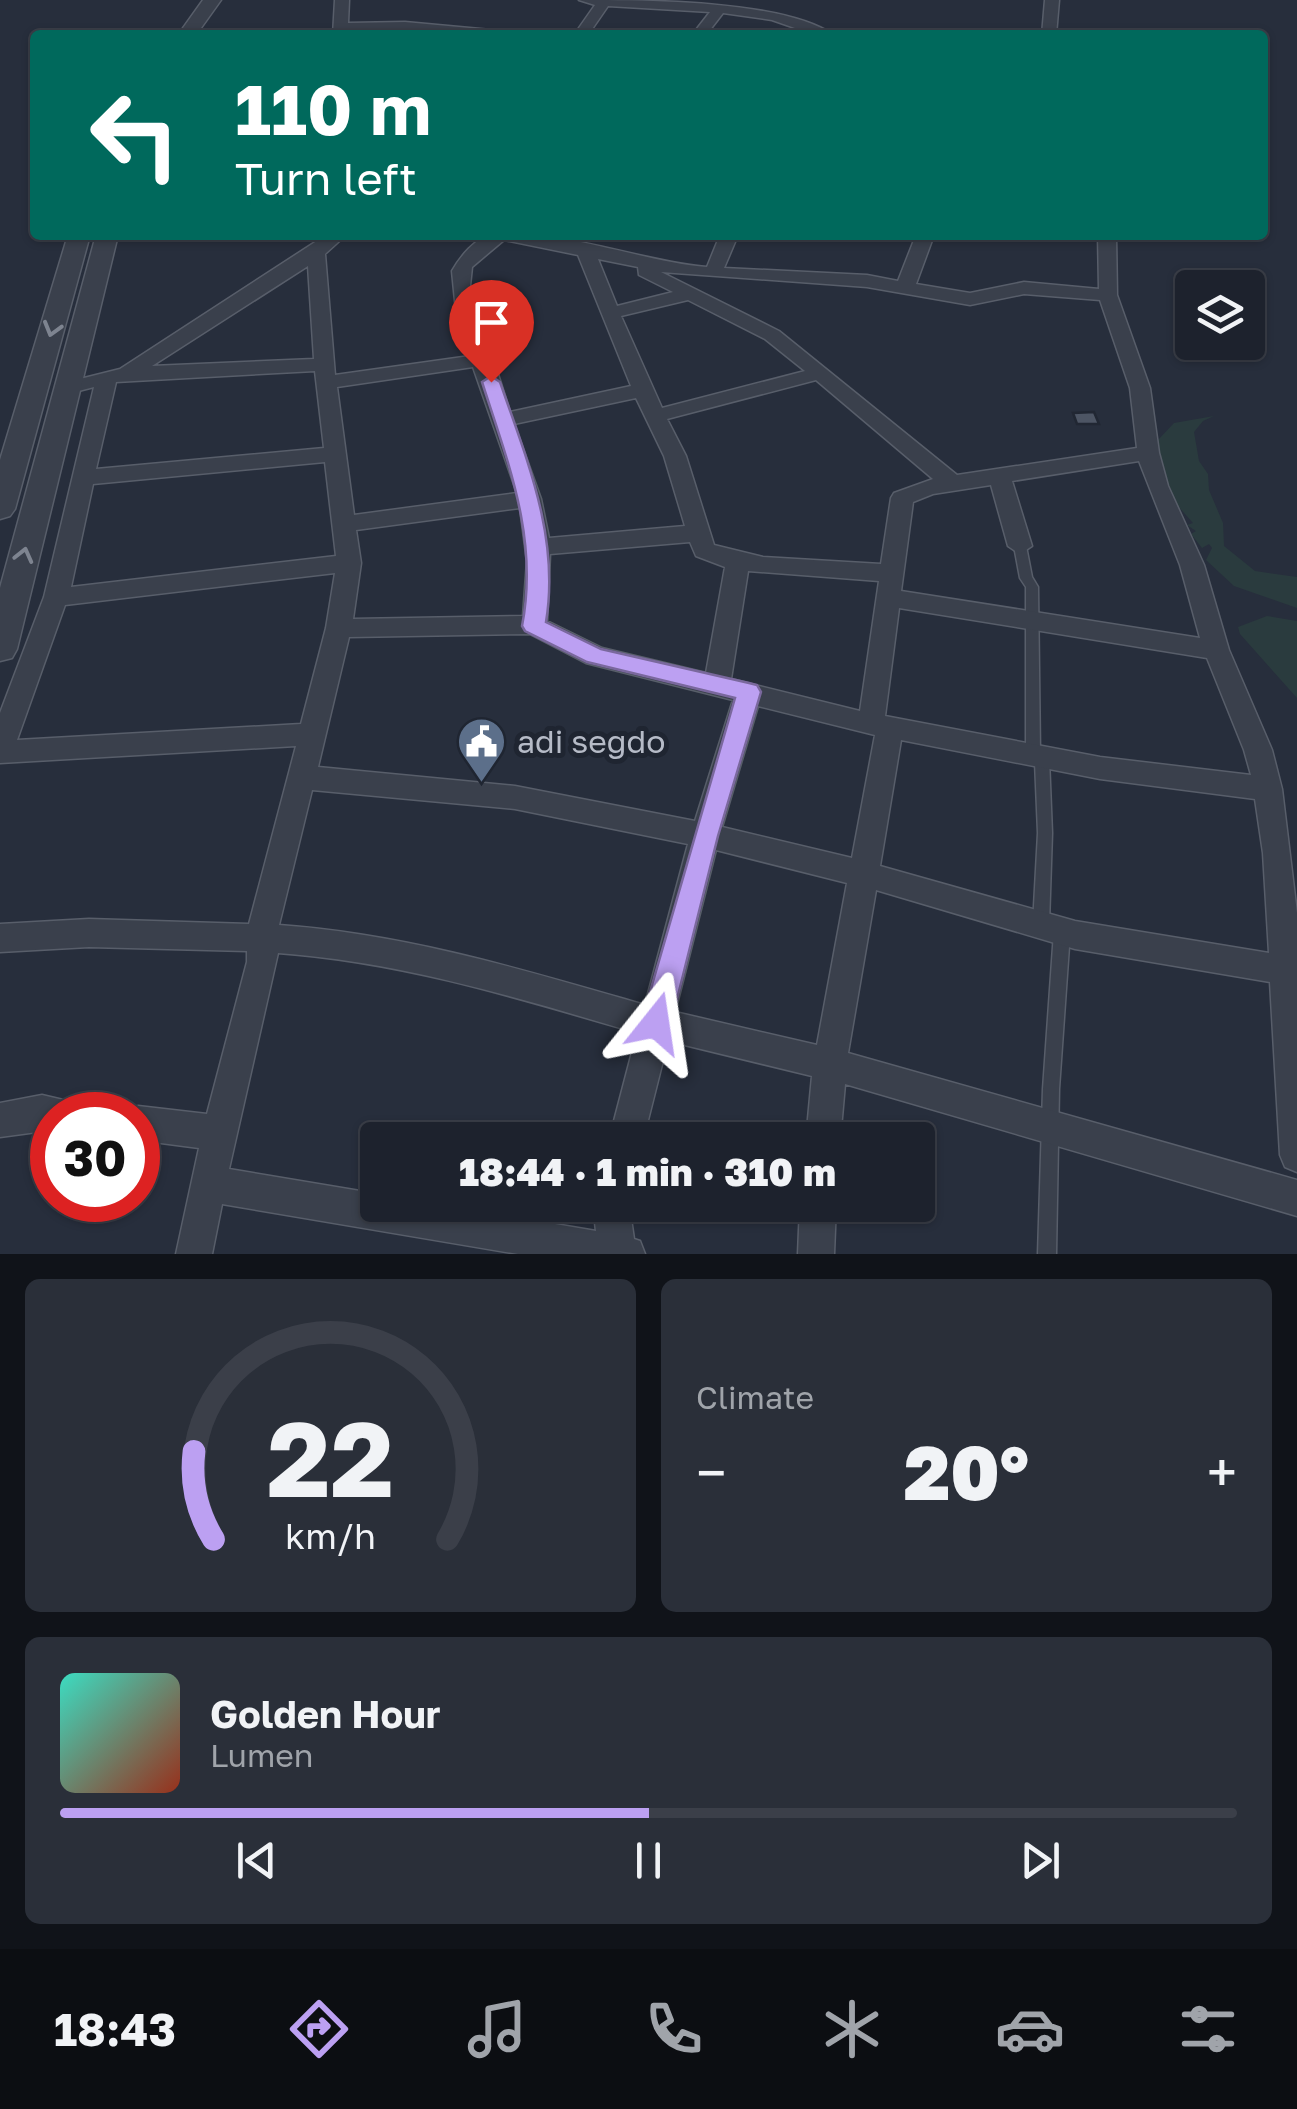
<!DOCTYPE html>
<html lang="en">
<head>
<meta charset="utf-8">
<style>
	body { margin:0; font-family:"Golos Text",sans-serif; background:#2a2f39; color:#f1f3f6; height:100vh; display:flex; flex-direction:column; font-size:38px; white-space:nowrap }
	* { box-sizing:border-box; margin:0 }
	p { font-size:32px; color:#a0a4aa }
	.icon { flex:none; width:55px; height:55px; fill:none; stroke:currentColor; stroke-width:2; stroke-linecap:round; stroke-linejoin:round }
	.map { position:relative; height:1254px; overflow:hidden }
	.sheet { display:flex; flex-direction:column; gap:25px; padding:25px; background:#101319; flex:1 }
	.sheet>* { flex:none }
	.hud { position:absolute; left:30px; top:30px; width:1238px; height:210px; border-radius:10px; box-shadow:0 2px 8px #0004,0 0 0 2px #3b3f49; background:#00695c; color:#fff; overflow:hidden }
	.controls { position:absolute; left:1175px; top:270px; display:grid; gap:20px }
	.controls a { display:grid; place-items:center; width:90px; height:90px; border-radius:10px; background:#1d222d; box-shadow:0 2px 8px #0004,0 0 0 2px #3b3f49; font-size:50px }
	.speed { position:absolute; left:30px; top:1092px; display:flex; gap:20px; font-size:50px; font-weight:700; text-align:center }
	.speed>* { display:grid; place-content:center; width:130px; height:130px; border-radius:50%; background:#1d222d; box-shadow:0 2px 8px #0004,0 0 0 2px #3b3f49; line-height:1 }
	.speed .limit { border:15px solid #d22; background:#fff; color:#111 }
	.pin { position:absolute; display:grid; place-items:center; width:85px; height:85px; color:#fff; margin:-102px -42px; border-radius:50% 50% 50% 0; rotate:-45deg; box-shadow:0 0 10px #0007 }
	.pin .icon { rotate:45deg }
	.me { position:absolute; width:110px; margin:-55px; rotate:15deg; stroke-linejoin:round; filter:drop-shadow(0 0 8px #0008) }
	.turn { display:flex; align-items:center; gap:35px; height:210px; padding:0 40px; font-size:45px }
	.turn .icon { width:130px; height:130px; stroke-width:2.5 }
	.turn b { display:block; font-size:70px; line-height:85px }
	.big { font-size:75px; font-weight:800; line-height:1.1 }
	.sheet .card { flex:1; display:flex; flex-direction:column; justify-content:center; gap:15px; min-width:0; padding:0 35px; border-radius:15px; background:#2a2f39 }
	.sheet .dial { align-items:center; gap:0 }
	.dial svg { height:260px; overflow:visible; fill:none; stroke:#3b3f49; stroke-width:7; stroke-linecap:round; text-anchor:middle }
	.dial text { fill:#f1f3f6; stroke:none }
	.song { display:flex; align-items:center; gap:30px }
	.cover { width:120px; height:120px; border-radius:15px; background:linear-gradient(135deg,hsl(170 70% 55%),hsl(10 70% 35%)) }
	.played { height:10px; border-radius:5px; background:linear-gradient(90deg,#bca0f2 50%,#3b3f49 50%) }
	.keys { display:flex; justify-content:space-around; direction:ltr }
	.heat { display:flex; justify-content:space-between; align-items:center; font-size:55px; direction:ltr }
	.sheet .tiles { flex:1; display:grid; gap:25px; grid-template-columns:1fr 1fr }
	.card:last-child { grid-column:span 2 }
	.trip { position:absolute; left:360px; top:1122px; width:575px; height:100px; border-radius:10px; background:#1d222d; box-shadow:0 2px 8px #0004,0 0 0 2px #3b3f49; font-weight:800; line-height:100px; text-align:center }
	.tabs { display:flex; height:160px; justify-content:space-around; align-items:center; background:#0c0e12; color:#a0a4aa }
	.tabs .icon { width:70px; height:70px }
	.tabs .selected { color:#bca0f2 }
	.tabs b { font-size:45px; color:#f1f3f6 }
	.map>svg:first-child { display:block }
</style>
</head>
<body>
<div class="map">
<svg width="1297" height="1254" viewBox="0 0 1297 1254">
	<rect width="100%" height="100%" fill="#272e3c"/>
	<path fill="#2a3b3e" d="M1214,416l-11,5 -9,11 5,29 9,13 1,16 14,33 1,23 31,25 42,6v31l-63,-22 -28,-26 6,-12 -3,-4 -7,4 -11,-14 5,-3 -9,-6 6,-2 -24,-27 -12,-55 17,-18z
		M1267,616l30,5v77l-57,-64 -2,-7z"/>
	<path fill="#4d5564" stroke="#212733" stroke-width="2.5" d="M1094,412l5,12h-22l-4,-11z"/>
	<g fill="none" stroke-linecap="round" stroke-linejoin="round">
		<defs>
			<path id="service" d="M1020,542l6,4 6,31 6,10 2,166 7,1 2,4 3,75 -3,91 -3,5 -5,2 -5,-2 -3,-5 5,-91 -3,-71 -7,-1 -2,-4v-170l-6,-9 -6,-32z
				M1062,925l5,2 3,5 -11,157 -3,165h-18l5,-165 11,-157 3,-5z"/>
			<path id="minor" d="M335,0h14l-1,23 57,-1 97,9 7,4 -162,-4v4h-14z
				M579,0c65,0 204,0 255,35h-19l-43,-15 -49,-7 -17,22h-14l18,-23 -102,-6 -20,29h-14l21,-30z
				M1045,0h14l-3,35h-14z
				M326,235h20l-21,19 10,121 135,-19 -14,-45 -4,-40c8,-14 23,-33 39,-36 53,-11 156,28 216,32l13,-32h18l-14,33 143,7 31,6 18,-46h18l-18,49 54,9 54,-11 75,7 -1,-54h18l1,60 33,93 9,65 9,33 36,79 25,85 43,100 10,39 15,124v259l-12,-5 -5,-12 -10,-173 -195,-33 -199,-59 -28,163 449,127v36l-452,-132 -5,56h-34l6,-64 -144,-35 -25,99h-34l28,-107c-119,-35 -235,-71 -359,-80l-49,216 149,25v11h65l153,26 -3,-26h36l5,34 6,2 5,13h-127l-296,-50 -10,50h-36l23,-106 -61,-8v-25h-14l14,-9 69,8 40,-152v-11l-158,-4 -89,5v-28l89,-5 160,5 47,-178 -296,17v-50l44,-116 50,-210 -27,7 -10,-6 3,-4 60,-15zM504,240l74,15 53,131 -121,26 -40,-126 2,-19zM598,259l40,8 1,8 34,17 -56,14zM308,266l6,93 -162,7zM661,272l206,15 103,18 54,-11 76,6 30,88 7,60 -180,27 -178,-144zM688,300l77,39 40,32 -143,37 -41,-92zM473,367l44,126 -163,22 -17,-128zM315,371l9,77 -228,21 20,-87zM816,380l117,99 -39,14 -3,5 -10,66 -118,-7 -49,-12 -28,-89 -19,-37zM636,398l28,58 21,70 -136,12 -8,-39 -27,-75zM1139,461l41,104 20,73 -299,-47 12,-89 20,-8 58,-9 17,61 12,8 12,-8 -20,-65zM325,462l11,94 -265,31 22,-103zM520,508l7,53 -4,55 -170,3 8,-56 -5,-33zM690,542l6,14 29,11 -19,106 -104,-25 -55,-27 3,-67zM748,571l131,10 -19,130 -129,-32zM335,573l-9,55 -25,96 -284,16 48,-135zM899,608l308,50 37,92 7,25 -151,-18 -215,-41zM530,634l56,29 147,37 -38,121 -180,-35 -197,-19 31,-130zM758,706l117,29 -23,123 -130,-31zM901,740l199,39 155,20 8,54 6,100 -194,-32 -195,-55zM312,790l203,19 173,35 -43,161c-121,-35 -239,-71 -366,-80zM716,850l131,33 -30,162 -142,-33z
				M42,1095l34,8 5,12h-29v15l-52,7v-34z
				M800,1205h36l-2,49h-36z"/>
			<path id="tertiary" d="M203,0h18l-25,35h-18z
				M68,235h22l-75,274 -5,7 -10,3v-59z
				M96,235h22l-101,414 -5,9 -12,3v-73z"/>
		</defs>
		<use href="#service" stroke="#585e6a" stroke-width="3"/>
		<use href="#minor" stroke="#585e6a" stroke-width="3"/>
		<use href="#tertiary" stroke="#585e6a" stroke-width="3"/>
		<use href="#service" fill="#3a404c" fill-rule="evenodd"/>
		<use href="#minor" fill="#3a404c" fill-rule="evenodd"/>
		<use href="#tertiary" fill="#3a404c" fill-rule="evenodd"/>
	</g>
	<defs><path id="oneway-chevron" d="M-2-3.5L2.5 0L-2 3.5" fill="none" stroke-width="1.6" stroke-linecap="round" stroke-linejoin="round" transform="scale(2.5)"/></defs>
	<g stroke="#7e8490">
		<use href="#oneway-chevron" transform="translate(52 329) rotate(106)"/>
		<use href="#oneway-chevron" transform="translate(24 555) rotate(-76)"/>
	</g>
	<path fill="#bca0f2" stroke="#7a689d" stroke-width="2.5" d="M491,376l9,6c27,78 60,156 46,240l55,27 148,34 8,2 4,7 -43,144 -47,187 -5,10 -10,4 -10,-4 -5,-10 94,-325 -148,-36 -62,-31 -3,-5c17,-87 -14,-163 -40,-244z"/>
	<defs>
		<symbol id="civic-pin" viewBox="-11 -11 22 30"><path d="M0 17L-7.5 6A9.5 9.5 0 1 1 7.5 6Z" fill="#5c6f8a" stroke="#1f2531"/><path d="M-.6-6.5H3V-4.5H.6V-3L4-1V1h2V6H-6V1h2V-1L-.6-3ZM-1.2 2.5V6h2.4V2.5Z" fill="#fff"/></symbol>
	</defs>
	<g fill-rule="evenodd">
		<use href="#civic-pin" x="454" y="714" width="55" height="75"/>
	</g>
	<g text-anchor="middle" stroke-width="10" stroke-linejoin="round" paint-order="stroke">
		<g font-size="32" fill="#b6bbc7" stroke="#1f2531" text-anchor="start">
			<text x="517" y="753">adi segdo</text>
		</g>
	</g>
</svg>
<div class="controls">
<a><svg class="icon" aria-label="layers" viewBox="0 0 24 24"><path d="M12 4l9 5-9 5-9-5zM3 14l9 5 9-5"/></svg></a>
</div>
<div class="speed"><div class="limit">30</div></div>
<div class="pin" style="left:491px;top:382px;background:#d93025"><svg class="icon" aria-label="arrive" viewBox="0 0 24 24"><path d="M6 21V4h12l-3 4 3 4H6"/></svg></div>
<svg class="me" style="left:656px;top:1023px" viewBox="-20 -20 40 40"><path d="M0-17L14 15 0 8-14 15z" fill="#bca0f2" stroke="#fff" stroke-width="4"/></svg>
<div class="trip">18:44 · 1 min · 310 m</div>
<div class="hud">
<div class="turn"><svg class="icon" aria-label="left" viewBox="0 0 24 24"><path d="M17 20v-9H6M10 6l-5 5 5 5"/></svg><div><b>110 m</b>Turn left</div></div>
</div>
</div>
<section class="sheet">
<div class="tiles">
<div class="card dial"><svg viewBox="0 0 100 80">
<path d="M14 69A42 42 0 1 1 86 69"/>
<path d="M14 69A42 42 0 0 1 8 42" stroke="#bca0f2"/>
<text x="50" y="56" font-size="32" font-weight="700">22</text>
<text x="50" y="72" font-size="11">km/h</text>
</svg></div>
<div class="card"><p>Climate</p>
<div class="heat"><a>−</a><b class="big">20°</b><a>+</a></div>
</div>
<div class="card">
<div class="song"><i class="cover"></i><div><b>Golden Hour</b><p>Lumen</p></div></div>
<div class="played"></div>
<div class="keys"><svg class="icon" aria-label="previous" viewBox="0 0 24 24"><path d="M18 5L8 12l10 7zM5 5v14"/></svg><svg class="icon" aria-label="pause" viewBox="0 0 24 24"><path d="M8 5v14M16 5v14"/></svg><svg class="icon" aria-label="next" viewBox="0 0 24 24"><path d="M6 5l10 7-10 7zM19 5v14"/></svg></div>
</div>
</div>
</section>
<nav class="tabs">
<b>18:43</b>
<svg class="icon selected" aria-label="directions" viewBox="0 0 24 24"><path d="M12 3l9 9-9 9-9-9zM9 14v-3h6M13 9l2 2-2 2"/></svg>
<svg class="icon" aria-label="music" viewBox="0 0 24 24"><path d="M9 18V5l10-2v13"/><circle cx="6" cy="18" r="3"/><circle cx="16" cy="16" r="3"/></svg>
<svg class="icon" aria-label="phone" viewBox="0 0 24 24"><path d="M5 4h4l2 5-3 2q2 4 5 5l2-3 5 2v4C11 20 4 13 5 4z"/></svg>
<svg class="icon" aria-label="climate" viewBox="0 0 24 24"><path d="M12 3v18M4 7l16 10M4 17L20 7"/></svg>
<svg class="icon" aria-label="car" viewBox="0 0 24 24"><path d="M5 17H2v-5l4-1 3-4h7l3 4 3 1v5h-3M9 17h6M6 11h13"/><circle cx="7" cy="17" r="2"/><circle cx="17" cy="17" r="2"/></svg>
<svg class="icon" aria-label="filters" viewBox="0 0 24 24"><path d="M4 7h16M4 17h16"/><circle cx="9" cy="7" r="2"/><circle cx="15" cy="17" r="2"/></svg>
</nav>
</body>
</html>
